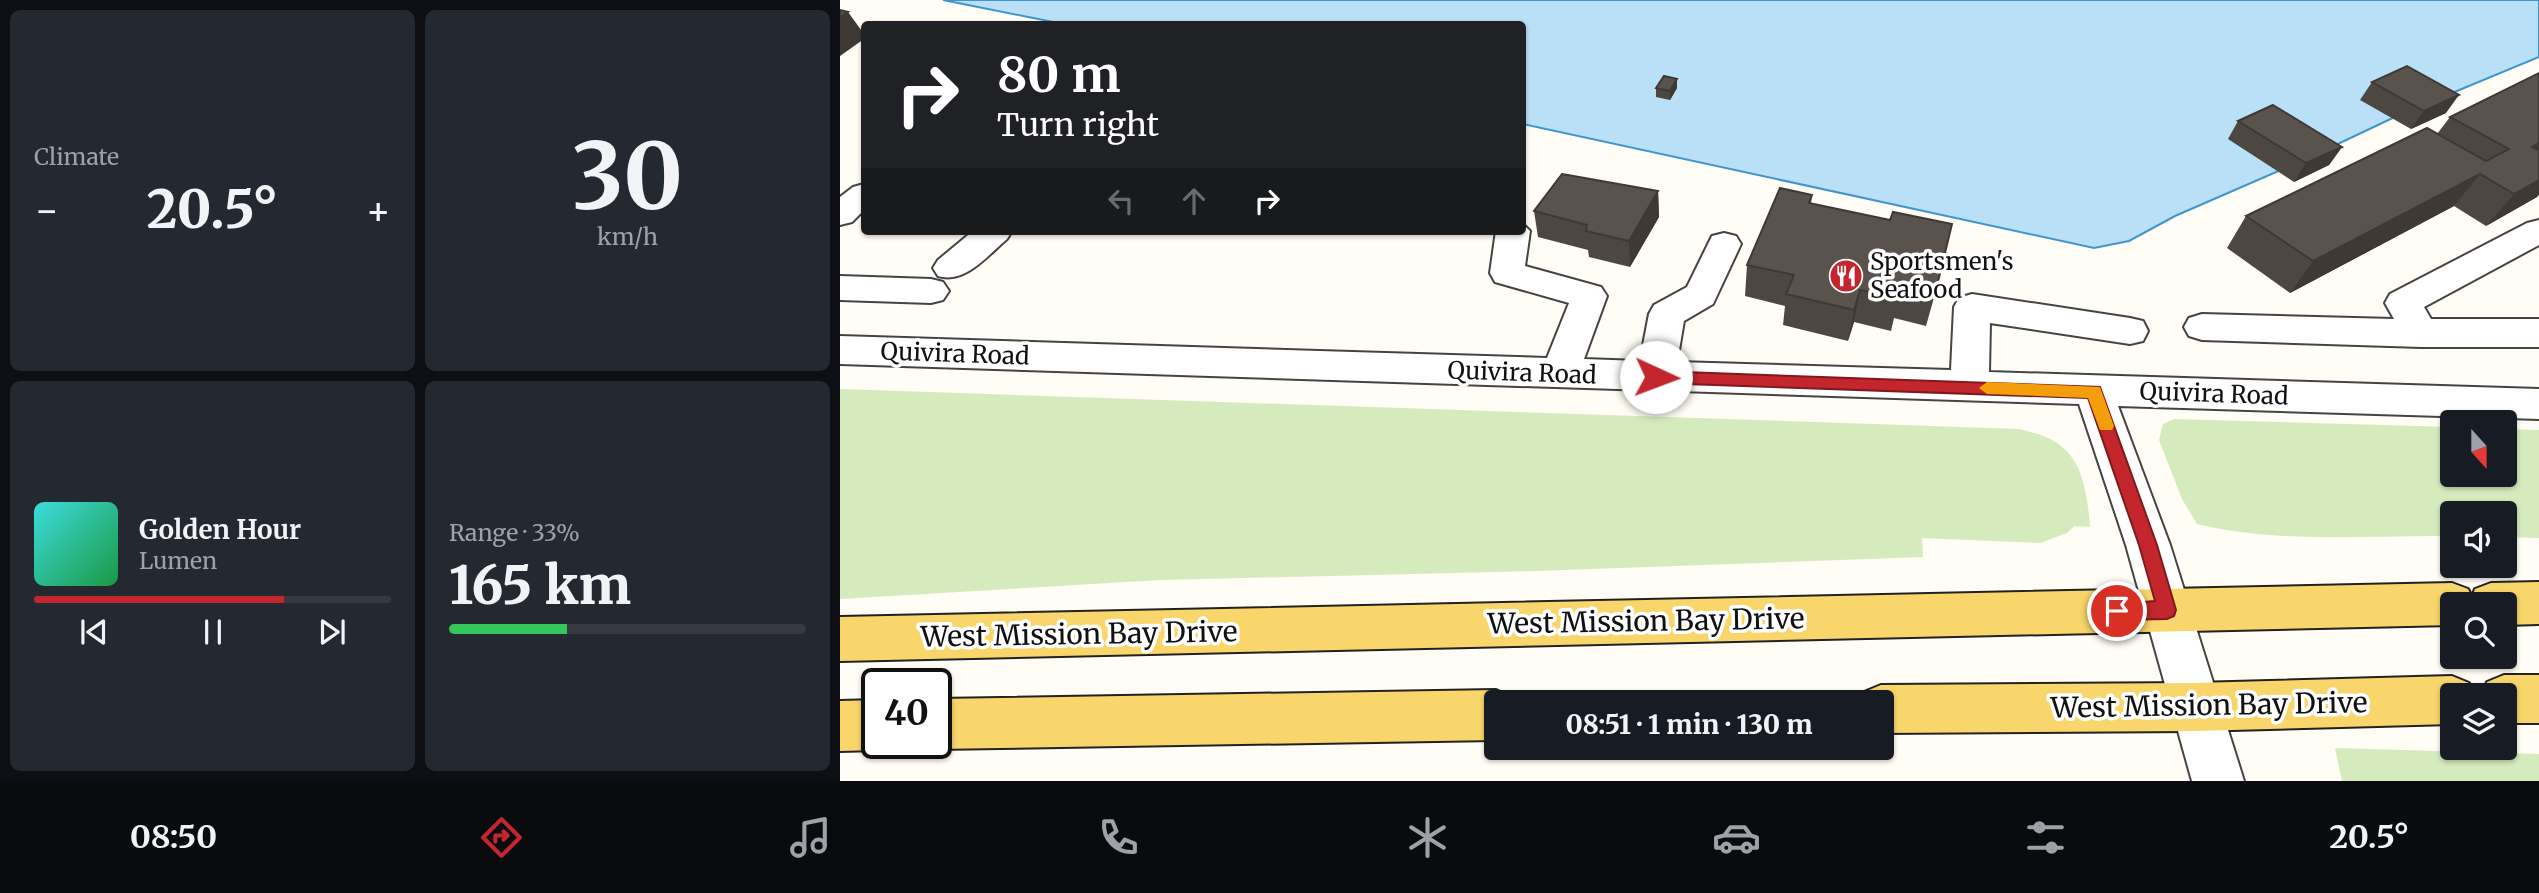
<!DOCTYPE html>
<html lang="en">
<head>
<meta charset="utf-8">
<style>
	body { margin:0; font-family:Merriweather,serif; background:#242831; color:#f1f3f6; height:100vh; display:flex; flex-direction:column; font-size:26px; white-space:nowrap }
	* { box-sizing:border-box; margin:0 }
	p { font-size:23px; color:#9ea1a6 }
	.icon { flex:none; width:38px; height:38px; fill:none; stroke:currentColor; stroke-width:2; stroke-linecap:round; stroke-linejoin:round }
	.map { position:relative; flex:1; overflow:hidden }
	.panel { display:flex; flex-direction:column; gap:10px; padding:10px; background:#0d0f14; width:840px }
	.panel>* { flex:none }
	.guide { position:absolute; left:21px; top:21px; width:665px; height:214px; border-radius:7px; box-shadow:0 2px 5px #0004; background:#202124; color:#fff; overflow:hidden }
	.needle { width:46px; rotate:159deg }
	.buttons { position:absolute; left:1600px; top:410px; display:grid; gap:14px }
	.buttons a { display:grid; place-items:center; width:77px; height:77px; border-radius:7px; background:#171b24; box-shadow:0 2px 5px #0004; font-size:35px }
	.speed { position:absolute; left:21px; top:668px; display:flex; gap:14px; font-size:35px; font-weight:700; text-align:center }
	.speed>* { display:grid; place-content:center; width:91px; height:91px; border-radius:50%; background:#171b24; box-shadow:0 2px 5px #0004; line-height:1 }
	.speed .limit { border:4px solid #111; border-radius:10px; background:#fff; color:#111 }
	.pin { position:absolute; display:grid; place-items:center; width:60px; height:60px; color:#fff; margin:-30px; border:4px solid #fff; border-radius:50%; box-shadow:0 2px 7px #0007 }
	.me { position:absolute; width:77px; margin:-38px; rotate:92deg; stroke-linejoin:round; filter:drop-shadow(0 0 5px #0008) }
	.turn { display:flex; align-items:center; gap:24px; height:147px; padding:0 21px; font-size:32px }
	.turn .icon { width:91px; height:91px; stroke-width:2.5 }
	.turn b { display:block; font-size:49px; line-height:60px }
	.lanes { display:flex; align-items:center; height:66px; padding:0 21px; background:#0003; justify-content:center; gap:35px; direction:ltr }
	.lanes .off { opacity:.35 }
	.big { font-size:52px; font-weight:800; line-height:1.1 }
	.panel .tile { flex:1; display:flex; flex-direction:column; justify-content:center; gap:10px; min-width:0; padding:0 24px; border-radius:10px; background:#242831 }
	.panel .dial { align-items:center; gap:0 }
	.dial b { font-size:91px; line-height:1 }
	.song { display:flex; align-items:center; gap:21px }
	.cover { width:84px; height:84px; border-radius:10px; background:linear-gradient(135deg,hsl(180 70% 55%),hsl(140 70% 35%)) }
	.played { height:7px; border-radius:4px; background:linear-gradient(90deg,#c4262e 70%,#363941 70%) }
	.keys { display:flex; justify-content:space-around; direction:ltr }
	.heat { display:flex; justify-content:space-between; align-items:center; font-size:38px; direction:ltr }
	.charge { height:10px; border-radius:5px; background:linear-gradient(90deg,#34c759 33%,#363941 0) }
	.panel .tiles { flex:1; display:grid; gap:10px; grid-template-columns:repeat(2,1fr) }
	.trip { position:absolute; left:644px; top:690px; width:410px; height:70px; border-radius:7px; background:#171b24; box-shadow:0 2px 5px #0004; font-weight:800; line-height:70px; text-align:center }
	.tab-bar { display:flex; height:112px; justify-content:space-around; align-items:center; background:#090b0e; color:#9ea1a6 }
	.tab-bar .icon { width:49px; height:49px }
	.tab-bar .selected { color:#c4262e }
	.tab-bar b { font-size:32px; color:#f1f3f6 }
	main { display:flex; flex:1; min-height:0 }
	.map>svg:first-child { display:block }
</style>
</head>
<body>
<main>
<section class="panel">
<div class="tiles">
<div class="tile"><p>Climate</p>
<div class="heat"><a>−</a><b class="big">20.5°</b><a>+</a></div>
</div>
<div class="tile dial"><b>30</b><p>km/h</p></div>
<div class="tile">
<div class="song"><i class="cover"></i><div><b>Golden Hour</b><p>Lumen</p></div></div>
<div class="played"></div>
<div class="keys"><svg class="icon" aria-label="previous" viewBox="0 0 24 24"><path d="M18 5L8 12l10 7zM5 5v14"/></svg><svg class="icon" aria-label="pause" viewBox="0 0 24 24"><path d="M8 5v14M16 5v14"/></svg><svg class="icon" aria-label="next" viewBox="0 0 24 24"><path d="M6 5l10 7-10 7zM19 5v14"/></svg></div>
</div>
<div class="tile"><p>Range · 33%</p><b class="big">165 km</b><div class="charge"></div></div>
</div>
</section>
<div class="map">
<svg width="1699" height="781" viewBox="0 0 1699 781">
	<rect width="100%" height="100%" fill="#fffdf5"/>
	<path fill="#d5ebbd" d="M0,389l1180,40c14,4 29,7 41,17 23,17 27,55 29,81l-16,-1 -7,7 -27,10 -118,-5 1,19 -387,14 -375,9 -321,19z
		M1334,419l278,8v47h52v-45l35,1v108l-35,-1v-24h-52v23c-85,-1 -172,8 -255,-12l-15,-25 -23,-59 4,-16z
		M1495,748l204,6v27h-197z"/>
	<path fill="#b9e0f7" stroke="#3f96cf" stroke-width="2" d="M103,0h1596v57l-140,58 -95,45 -129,56 -46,25 -35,7 -571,-124 -1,-100h-459z"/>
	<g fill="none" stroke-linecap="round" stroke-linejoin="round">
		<defs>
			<path id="minor" d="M24,184v26l-12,12 -12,3v-28l13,-10z
				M1699,220v25l-115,62 7,12h108v28h-118l-219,-7 -13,-4 -5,-9 5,-9 13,-4 192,5 -9,-16 5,-9 137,-71z
				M682,223l8,8 -5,35 76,21 6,9 -23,63 56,2 9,-47 5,-9 33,-18 25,-51 12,-3 12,3 5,8 -28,60 -29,17 -7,41 274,8 3,-63 5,-9 13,-4 158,24 13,3 5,10 -5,10 -13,3 -140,-21 -1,49 550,17v30l-421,-13 52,139 74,236h-52l-66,-236 -47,-141 -1239,-40v-28l707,22 22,-55 -74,-21 -5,-9 6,-42h26z
				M133,231h39l-5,8c-20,17 -42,45 -69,37l-5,-8 5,-8z
				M0,276l91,3 12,3 6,9 -6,9 -12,3 -91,-3z"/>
			<path id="major" d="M1699,582v42l-35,1v-21h-52v21l-1612,36v-44l1612,-34 16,6 4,8 3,-8 16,-6z
				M1664,675h35v48h-35v-28h-23l6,-13z
				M1612,676l17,7 5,12h-22v29l-257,7 -314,2v-31h-22l5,-10 17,-7 314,-2z
				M656,690l17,8 2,4h-19v38l-560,9 -12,-5h12v-45z
				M37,700v44h15l-15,6 -37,1v-50z"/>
		</defs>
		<use href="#minor" stroke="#444" stroke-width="4"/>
		<use href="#major" stroke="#222" stroke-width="4"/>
		<use href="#minor" fill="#fff" fill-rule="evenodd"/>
		<use href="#major" fill="#f9d66b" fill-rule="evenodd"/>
	</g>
	<path fill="#4d4742" d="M1699,73l-2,124 -51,29 -32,-20 -164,87 -63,-45 19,-32 191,-82 13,-17z
		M837,79v9l-7,12 -14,-3v-9z
		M1532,82l74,31 -35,16 -51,-29z
		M1398,121l104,26 -13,18 -35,17 -66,-43z
		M818,191l1,26 -29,50 -41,-10 -1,-7 -50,-13 -4,-26z
		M972,195l-1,9 124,90 -9,32 -32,-8 -3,13 -37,-9 -6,19 -65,-16 2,-19 -40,-10 2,-31z"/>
	<path fill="#3f3936" d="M8,12l16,22v5l-24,17v-39z
		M837,79v9l-7,12v-9z
		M1619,95l-13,18 -35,16 13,-18z
		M1699,143v18l-7,-14z
		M1502,147l-13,18 -35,17 12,-19z
		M1640,174l-26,32 -164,87 23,-32z
		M1699,180v15l-2,2 -51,29 28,-32z
		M818,191l1,26 -29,50 -1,-26z
		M1020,290l-6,32 -6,19 6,-31z"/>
	<path fill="#5a524d" stroke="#3f3936" stroke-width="2" d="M0,10l8,2 -8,5z
		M1567,66l52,29 -35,16 -52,-29z
		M1699,73v70l-7,4 7,4v29l-25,14 -34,-20 -167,87 -67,-45 181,-88 59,33 23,-12 -59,-32z
		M824,76l13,3 -7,12 -14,-3z
		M1433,105l69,42 -36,16 -68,-42z
		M722,174l96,17 -29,50 -43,-10 1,-6 -53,-14z
		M940,188l32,7 -3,8 81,17 3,-8 59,12 -17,70 -33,-7 -3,12 -39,-9 -6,20 -68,-16 8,-19 -47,-10z"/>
	<path fill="#c4262e" stroke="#7f191e" stroke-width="2" d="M816,371l444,16 57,158 19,65 -2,6 -7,3 -50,1 -7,-3 -3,-6 3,-6 45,-4 -16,-56 -51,-147 -432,-15 -8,-6z"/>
	<path fill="#f59e0b" d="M1147,382l113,5 14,39 -2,4h-12l-12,-32 -101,-4 -8,-6z"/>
	<defs>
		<symbol id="restaurant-disc" viewBox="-11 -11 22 22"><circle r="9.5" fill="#c4262e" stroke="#fff"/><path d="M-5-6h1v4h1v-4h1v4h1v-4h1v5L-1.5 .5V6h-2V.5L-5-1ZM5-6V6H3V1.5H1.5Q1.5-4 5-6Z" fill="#fff"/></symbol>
	</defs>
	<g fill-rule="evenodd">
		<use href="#restaurant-disc" x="987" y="257" width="38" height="38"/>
	</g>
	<g text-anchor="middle" stroke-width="7" stroke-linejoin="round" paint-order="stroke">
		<g font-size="24" fill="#111" stroke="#fff" text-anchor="start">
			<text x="1030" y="270">Sportsmen's<tspan x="1030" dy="28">Seafood</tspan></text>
		</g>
		<g font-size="24" fill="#111" stroke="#fff">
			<text transform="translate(115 354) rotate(2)" y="8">Quivira Road</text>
			<text transform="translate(682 373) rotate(2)" y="8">Quivira Road</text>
			<text transform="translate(1374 394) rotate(2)" y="8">Quivira Road</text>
		</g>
		<g font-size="28" fill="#111" stroke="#fff">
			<text transform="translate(806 621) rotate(-1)" y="10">West Mission Bay Drive</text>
			<text transform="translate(239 634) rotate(-1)" y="10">West Mission Bay Drive</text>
			<text transform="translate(1369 705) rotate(-1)" y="10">West Mission Bay Drive</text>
		</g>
	</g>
</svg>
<div class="buttons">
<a><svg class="needle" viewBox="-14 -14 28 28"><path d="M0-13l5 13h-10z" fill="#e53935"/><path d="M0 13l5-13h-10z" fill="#9ea1a6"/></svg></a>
<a><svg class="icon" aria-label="sound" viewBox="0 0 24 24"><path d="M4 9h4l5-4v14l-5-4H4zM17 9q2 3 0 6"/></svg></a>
<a><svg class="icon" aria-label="search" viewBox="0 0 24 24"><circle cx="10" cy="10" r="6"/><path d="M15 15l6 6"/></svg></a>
<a><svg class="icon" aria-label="layers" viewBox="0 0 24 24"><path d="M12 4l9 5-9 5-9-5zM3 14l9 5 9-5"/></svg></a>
</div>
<div class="speed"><div class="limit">40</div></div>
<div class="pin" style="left:1277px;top:611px;background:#d93025"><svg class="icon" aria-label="arrive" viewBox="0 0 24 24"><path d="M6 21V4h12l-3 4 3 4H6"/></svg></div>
<svg class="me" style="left:816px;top:377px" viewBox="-20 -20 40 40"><circle r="19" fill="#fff"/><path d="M0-13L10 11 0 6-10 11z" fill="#c4262e"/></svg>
<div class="trip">08:51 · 1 min · 130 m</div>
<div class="guide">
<div class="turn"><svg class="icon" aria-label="right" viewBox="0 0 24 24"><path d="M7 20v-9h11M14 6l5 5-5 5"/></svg><div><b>80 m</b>Turn right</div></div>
<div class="lanes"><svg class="icon off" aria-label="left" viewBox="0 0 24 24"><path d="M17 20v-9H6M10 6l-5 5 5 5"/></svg><svg class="icon off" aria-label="ahead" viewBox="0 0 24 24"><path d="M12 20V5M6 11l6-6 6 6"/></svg><svg class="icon" aria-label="right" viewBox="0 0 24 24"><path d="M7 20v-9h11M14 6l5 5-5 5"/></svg></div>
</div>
</div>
</main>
<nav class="tab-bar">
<b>08:50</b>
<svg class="icon selected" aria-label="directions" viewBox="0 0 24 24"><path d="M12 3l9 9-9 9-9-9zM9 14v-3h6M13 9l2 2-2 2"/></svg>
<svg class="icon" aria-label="music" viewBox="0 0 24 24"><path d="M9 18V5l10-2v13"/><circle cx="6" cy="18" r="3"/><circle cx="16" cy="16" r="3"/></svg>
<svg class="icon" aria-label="phone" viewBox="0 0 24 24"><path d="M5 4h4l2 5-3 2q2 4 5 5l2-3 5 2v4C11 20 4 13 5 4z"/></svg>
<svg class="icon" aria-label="climate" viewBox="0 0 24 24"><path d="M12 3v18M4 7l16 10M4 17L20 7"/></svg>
<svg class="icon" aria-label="car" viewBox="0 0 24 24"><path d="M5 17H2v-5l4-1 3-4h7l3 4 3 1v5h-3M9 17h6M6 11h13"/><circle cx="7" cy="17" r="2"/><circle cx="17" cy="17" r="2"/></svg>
<svg class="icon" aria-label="filters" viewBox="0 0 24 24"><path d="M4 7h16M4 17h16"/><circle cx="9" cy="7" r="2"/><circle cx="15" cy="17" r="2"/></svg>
<b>20.5°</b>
</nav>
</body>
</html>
